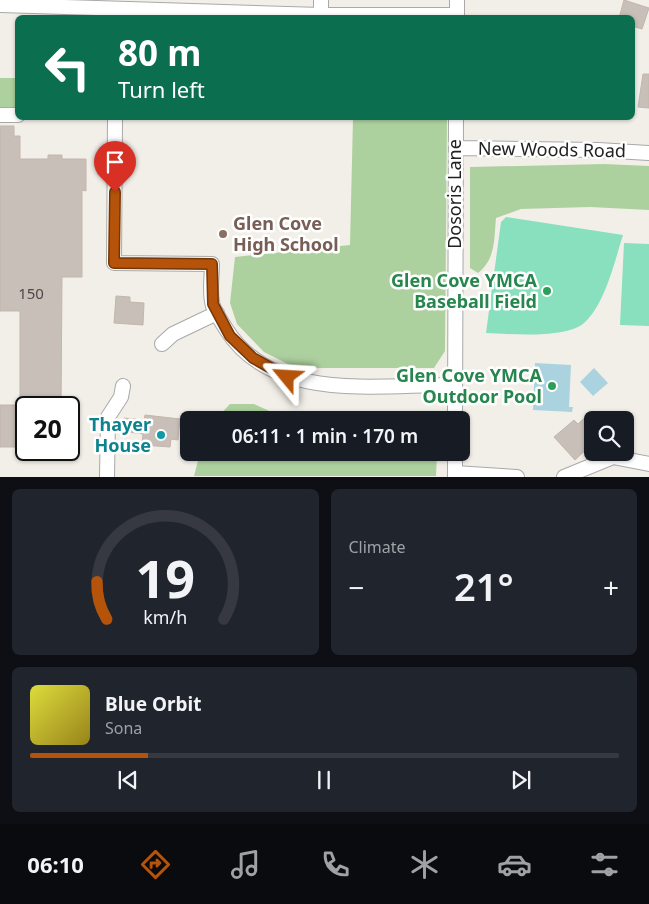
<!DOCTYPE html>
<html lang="en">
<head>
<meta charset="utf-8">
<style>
	body { margin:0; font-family:"Noto Sans",sans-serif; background:#20242c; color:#f1f3f6; height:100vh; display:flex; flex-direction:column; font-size:19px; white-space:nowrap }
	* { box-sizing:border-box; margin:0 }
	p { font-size:16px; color:#9ea1a6 }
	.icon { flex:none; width:28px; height:28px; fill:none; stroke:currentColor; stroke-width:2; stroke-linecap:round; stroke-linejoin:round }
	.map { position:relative; height:477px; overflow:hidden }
	.side { display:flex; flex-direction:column; gap:12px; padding:12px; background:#0d0f14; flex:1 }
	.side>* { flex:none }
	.guide { position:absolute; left:15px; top:15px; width:620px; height:105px; border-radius:8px; box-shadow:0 1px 4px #0004; background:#0b6e4f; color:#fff; overflow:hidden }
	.controls { position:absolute; left:584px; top:411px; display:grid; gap:10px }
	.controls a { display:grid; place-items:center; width:50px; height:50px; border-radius:8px; background:#171b24; box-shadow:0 1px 4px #0004; font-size:25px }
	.speed { position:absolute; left:15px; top:396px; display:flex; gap:10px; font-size:25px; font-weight:700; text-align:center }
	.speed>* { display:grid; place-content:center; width:65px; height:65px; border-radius:50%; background:#171b24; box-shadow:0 1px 4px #0004; line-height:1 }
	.speed .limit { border:2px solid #111; border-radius:8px; background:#fff; color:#111 }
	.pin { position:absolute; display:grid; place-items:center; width:42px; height:42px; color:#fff; margin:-51px -21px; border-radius:50% 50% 50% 0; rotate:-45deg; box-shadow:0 0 5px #0007 }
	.pin .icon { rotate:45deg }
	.me { position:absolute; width:55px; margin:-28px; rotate:297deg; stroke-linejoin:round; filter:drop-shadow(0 0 4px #0008) }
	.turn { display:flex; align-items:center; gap:18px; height:105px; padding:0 20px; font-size:22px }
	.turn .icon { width:65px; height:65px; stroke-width:2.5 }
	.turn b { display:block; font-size:35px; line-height:42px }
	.big { font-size:38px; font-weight:600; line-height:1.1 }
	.side .tile { flex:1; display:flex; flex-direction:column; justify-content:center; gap:8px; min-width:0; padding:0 18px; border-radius:8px; background:#20242c }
	.side .dial { align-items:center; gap:0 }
	.dial svg { height:130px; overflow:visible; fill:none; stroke:#363941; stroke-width:7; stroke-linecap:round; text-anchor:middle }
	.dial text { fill:#f1f3f6; stroke:none }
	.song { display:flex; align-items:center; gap:15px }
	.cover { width:60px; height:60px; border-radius:8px; background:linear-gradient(135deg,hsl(60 70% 55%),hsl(50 70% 35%)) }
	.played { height:5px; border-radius:2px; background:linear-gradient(90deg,#b45309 20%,#363941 20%) }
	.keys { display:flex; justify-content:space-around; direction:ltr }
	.heat { display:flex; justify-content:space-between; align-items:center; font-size:28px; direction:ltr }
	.side .tiles { flex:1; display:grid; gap:12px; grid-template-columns:1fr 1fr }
	.tile:last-child { grid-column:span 2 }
	.trip { position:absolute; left:180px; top:411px; width:290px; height:50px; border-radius:8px; background:#171b24; box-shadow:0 1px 4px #0004; font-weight:600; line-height:50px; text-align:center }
	.tab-bar { display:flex; height:80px; justify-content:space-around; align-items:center; background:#090b0e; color:#9ea1a6 }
	.tab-bar .icon { width:35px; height:35px }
	.tab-bar .active { color:#b45309 }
	.tab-bar b { font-size:22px; color:#f1f3f6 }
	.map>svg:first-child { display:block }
</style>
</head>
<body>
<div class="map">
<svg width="649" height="477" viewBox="0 0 649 477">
	<rect width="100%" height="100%" fill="#f2efe9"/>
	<path fill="#add19e" d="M0,78h17v30l-17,-1z
		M353,118h94l-2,233 -11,17h-138l-32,-16 -27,-28 -7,-21 5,-46 115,-12z
		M604,164l45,2v44l-59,-3 -69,2 -25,9c-2,20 0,41 -18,55l-8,-5v-101z
		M230,404h24l35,16h-74z
		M423,453l14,1 -1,22h-242l6,-23z"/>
	<path fill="#88e0be" d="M506,217l117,18c-8,25 -18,70 -39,88 -18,16 -74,11 -98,10l15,-111z
		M624,243l25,1v82l-29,-1z"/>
	<path fill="#aad3df" d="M535,363l36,2 -2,42h4l-1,5 -39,-2z
		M594,368l14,15 -15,13 -13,-14z"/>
	<path fill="#c7bfb8" stroke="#c4b6ab" d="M624,0l25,8 -7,21 -10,-3v-8h-13z
		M643,74h6v34l-11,-1z
		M0,126h14v10h6v23h28v-4h14v4h24v32l-4,-1v87h-20l-1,131h-35v39h-26v-42h20v-94h-20z
		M116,296l14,1v5l14,1 -1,22 -29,-2z
		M592,411v33l-17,16 -21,-23 20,-17 4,4z
		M145,415l35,4 -2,21 -7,-1 -1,8 -28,-2 1,-11 -21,-3 2,-13 20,2z"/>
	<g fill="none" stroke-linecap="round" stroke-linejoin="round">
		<defs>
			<path id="minor" d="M0,5l321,10h136
				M321,15v-15
				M457,18v-18
				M0,115h18
				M115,118l-1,145 98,1c0,13 -3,29 1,42 3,8 9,16 13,23 47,75 153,55 228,56
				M456,148l142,2 51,3
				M162,344l11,-10 44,-21
				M455,420l1,-302
				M455,452v25
				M455,473l62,4
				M107,477l1,-60 13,-20 2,-11
				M564,477l49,-20 36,7"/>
		</defs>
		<use href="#minor" stroke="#a9a9a9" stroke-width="16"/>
		<use href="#minor" stroke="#fff" stroke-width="14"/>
	</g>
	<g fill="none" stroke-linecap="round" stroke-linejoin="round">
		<defs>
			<path id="route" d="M115,192l-1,71 98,1 1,40 17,32 23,22 34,19"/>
		</defs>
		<use href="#route" stroke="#753606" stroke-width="12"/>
		<use href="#route" stroke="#b45309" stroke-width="9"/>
	</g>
	<circle fill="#8d6e63" stroke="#fff" stroke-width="2" cx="223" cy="234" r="5"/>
	<g fill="#2e9e5b" stroke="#fff" stroke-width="2">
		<circle cx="547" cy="291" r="5"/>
		<circle cx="552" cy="386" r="5"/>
	</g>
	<circle fill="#0f9aa8" stroke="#fff" stroke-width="2" cx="161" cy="435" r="5"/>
	<g text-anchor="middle" stroke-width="5" stroke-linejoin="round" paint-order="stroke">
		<g font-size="15" fill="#4b4948">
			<text x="31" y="299">150</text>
		</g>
		<g font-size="18" fill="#222" stroke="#fff">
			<text transform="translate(552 150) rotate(1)" y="6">New Woods Road</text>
			<text transform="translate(455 194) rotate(-90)" y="6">Dosoris Lane</text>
		</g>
		<g font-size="18" font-weight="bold" fill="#785e54" stroke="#fff" text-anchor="start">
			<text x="233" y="230">Glen Cove<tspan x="233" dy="21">High School</tspan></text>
		</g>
		<g font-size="18" font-weight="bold" fill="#27864d" stroke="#fff" text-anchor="end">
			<text x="537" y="287">Glen Cove YMCA<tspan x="537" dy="21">Baseball Field</tspan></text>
			<text x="542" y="382">Glen Cove YMCA<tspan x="542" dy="21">Outdoor Pool</tspan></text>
		</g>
		<g font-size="18" font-weight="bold" fill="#0d838f" stroke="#fff" text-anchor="end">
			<text x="151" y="431">Thayer<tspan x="151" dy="21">House</tspan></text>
		</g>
	</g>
</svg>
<div class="controls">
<a><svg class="icon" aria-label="search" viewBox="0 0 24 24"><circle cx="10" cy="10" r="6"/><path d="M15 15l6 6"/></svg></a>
</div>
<div class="speed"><div class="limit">20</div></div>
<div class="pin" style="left:115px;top:192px;background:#d93025"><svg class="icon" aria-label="arrive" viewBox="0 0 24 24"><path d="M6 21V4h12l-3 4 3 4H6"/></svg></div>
<svg class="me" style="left:287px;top:377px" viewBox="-20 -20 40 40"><path d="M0-17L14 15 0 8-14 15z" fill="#b45309" stroke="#fff" stroke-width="4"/></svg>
<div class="trip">06:11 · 1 min · 170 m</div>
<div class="guide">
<div class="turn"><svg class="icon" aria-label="left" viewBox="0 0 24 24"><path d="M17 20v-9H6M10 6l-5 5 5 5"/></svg><div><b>80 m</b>Turn left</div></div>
</div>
</div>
<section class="side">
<div class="tiles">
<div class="tile dial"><svg viewBox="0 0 100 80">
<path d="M14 69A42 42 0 1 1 86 69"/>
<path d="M14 69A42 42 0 0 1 8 46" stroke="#b45309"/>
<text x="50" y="56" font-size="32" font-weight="700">19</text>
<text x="50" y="72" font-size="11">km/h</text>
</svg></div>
<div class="tile"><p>Climate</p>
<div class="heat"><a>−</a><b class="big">21°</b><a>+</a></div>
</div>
<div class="tile">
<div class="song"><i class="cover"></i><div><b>Blue Orbit</b><p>Sona</p></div></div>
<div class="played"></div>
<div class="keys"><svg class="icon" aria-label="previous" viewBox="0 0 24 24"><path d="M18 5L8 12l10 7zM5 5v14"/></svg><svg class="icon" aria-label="pause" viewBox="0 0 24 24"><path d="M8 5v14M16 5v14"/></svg><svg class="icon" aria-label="next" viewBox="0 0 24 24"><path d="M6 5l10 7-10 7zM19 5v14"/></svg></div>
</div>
</div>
</section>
<nav class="tab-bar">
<b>06:10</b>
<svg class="icon active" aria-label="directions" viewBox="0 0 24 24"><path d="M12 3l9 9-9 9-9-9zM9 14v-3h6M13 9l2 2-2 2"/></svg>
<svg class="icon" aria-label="music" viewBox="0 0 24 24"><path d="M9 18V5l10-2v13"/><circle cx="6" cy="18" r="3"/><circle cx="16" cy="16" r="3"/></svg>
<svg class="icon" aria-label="phone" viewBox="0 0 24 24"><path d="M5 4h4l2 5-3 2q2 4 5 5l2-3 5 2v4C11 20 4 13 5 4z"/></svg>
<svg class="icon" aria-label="climate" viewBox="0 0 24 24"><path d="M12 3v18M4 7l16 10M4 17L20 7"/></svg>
<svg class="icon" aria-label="car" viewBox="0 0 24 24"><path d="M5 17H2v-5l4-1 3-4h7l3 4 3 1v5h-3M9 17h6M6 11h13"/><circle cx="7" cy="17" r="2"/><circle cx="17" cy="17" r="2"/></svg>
<svg class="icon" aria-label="filters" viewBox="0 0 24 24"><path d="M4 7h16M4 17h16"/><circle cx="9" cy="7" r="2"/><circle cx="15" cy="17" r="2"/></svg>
</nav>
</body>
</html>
